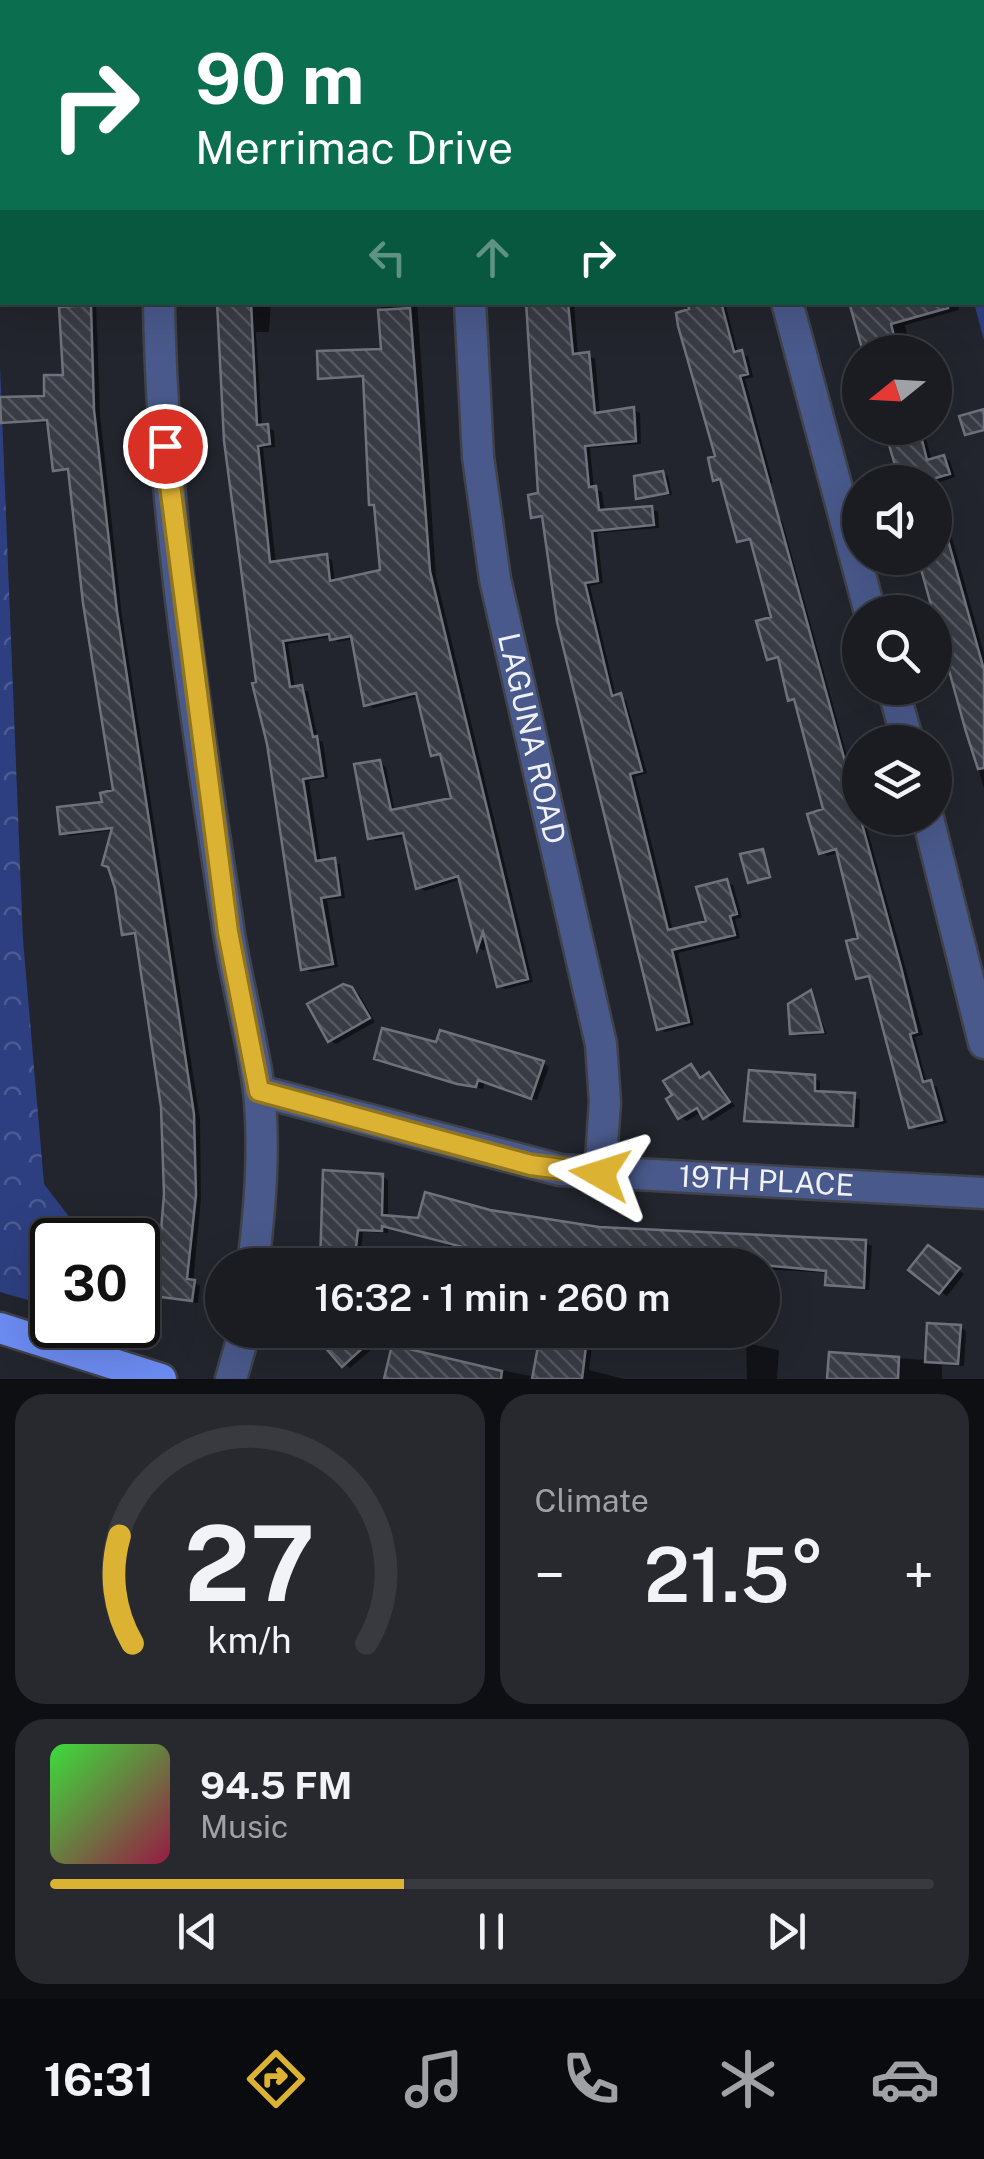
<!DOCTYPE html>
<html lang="en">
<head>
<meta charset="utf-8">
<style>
	body { margin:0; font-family:"Public Sans",sans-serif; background:#27292f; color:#f1f3f6; height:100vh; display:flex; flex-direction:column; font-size:38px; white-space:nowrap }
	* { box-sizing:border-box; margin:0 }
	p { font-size:32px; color:#9fa1a5 }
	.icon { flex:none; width:55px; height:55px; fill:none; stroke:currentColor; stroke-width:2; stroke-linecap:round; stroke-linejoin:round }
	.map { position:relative; height:1379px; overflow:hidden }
	.details { display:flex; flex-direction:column; gap:15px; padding:15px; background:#0e0f13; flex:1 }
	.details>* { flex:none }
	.top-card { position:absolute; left:0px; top:0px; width:985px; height:305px; box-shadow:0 10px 40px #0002,0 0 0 2px #383a40; background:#0b6e4f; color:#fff; overflow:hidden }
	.needle { width:65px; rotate:252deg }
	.controls { position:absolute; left:842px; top:335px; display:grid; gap:20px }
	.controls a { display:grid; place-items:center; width:110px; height:110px; border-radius:50%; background:#1a1c22; box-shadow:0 10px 40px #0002,0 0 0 2px #383a40; font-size:50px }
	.speed { position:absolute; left:30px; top:1218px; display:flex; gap:20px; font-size:50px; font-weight:700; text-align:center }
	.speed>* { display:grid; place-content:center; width:130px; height:130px; border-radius:50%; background:#1a1c22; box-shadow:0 10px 40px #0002,0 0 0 2px #383a40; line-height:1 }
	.speed .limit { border:5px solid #111; border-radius:15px; background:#fff; color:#111 }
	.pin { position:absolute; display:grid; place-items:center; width:85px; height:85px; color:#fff; margin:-42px; border:5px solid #fff; border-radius:50%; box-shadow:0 2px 10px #0007 }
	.me { position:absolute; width:110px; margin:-55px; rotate:276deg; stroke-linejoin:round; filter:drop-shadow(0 0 8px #0008) }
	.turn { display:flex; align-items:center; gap:35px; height:210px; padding:0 30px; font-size:45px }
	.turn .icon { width:130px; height:130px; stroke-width:2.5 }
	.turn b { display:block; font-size:70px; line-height:85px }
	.lanes { display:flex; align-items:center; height:95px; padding:0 30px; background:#0003; justify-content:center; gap:50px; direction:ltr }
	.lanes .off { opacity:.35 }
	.big { font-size:75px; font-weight:600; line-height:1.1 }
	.details .widget { flex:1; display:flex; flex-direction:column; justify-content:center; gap:15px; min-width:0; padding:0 35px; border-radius:30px; background:#27292f }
	.details .dial { align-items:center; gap:0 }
	.dial svg { height:260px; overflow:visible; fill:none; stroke:#383a40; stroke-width:7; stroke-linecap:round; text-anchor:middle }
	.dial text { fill:#f1f3f6; stroke:none }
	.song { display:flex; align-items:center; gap:30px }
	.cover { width:120px; height:120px; border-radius:15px; background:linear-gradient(135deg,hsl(120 70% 55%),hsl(340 70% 35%)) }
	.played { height:10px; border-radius:5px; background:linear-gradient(90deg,#dcb233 40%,#383a40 40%) }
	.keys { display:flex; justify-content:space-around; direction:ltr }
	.heat { display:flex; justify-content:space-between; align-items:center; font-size:55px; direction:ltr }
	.details .tiles { flex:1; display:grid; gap:15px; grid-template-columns:1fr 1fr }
	.widget:last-child { grid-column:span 2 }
	.trip { position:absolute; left:205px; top:1248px; width:575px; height:100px; border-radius:50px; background:#1a1c22; box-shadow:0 10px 40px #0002,0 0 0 2px #383a40; font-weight:600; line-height:100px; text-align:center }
	.tab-bar { display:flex; height:160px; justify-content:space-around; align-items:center; background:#0a0b0e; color:#9fa1a5 }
	.tab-bar .icon { width:70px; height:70px }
	.tab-bar .on { color:#dcb233 }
	.tab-bar b { font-size:45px; color:#f1f3f6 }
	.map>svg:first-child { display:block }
</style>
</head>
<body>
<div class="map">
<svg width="984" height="1379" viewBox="0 0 984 1379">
	<defs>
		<pattern id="forest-firs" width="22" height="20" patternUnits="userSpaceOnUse" patternTransform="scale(2.5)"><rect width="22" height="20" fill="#2e3f81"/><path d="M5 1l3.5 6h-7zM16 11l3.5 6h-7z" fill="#4d5b93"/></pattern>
		<pattern id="park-crowns" width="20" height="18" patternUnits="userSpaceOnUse" patternTransform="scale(2.5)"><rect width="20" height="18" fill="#2e3f81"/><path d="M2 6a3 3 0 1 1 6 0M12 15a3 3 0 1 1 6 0" fill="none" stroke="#4d5b93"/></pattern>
		<pattern id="building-back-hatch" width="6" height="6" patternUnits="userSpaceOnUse" patternTransform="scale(2.5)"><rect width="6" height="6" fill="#393c45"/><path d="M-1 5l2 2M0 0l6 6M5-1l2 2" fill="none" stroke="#565960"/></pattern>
	</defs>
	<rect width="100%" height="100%" fill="#22252d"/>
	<path fill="url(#forest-firs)" d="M891,0h93v340l-10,-37 8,-1v-300z"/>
	<path fill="url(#park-crowns)" d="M0,365l23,575 21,244 43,56h-35v67l-52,-15z
		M138,1306l25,32 -47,-13h22z"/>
	<path fill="#0007" d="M552,0h279l18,2h-264z
		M63,302h33l4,113 22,201 78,503 1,80 -8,83 7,4 -2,17 -36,-5 -14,-14 11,-14 8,-76 -4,-87 -25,-171 -14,-2 -10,-104 -45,6 -7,-4 54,-40 -45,-320 -15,-3 -6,-46 -46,-2 43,-23 19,-21z
		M220,302h51l-2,30h-13l6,95 12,3 1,17 -12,1 13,116 50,-7 6,3 3,22 48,-10 -7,-65 -5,-3 -6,-126 -45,-1 64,-26 -3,-49h36l19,274 97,406 -28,7 -6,-4 -12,-46 -3,12 -5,-3 -17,-69 -37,12 -7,-4 -11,-51 -31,5 -6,-3 10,-75 6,4 9,45 59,-12 -10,-43 -11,-3 -14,-58 -46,12 -6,-4 -13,-65 -16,3 -7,-5 -43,7 7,45 13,2 10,49 5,2 5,36 -19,3 12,82 19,1 5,34 -18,2 11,67 -28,5 -7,-4 -44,-284z
		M527,302l47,1 4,53 17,2 5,57 34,-5 6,3 1,31 -51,4 4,41 8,3 3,20 46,-3 7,3 1,16 -62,5 6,50 -13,3 26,111 10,3 21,73 -12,4 38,154 36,-9 17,-40 7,3 9,32 -7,2 5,19 -62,15 16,72 -29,7 -6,-4 -114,-509 -11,-3 7,-20z
		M690,302h35l13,51 10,3 5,21 -8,2 28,104 -23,6 32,31 78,283v15h4l43,155 16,62 -8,2 12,47 10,3 10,36 -29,7 -6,-3 -40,-148 -14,-1 3,-38 -22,-87 -12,3 -6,-4 5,-41 -28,-107 -8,-5 -9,-39 -12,-2 5,-40 -21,-76 -14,-2 -17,-57 -7,-3 3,-22z
		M853,302h104l2,8 -54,15 6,27h-45z
		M887,428h36l9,33 12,-4 6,4 5,16 -18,6 47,171v135l-62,-231h13v-76h-34z
		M663,473l5,3 4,19 -33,2z
		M351,990l8,4 16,28 -39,22 -6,-4z
		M811,993l16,41 -29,2 -6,-3z
		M438,1045l105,18 6,4 -12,33 -52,-18 -2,7 -99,-28z
		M691,1066l12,13 6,-4 7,4 19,27 -24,15 -9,-9 -15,9 -7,-4 -5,-21z
		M814,1078l6,3v13l40,5 -1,29 -113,-8z
		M382,1176l6,4v38l32,2 69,-7 110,17 267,13 6,3 -3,44 -36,-3 -6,-3 1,-11 -66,-4v-4h-94l-99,-8 -1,8h-36l-43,-11 -4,11h-43l6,-21 -60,-16v5l-25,-1 -3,33h-41l8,-57z
		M935,1252l29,22 -17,22 -6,-4z
		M960,1327l6,4 -2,35 -22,-1v14h-113l2,-25 97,6z
		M314,1330h39l18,20 -21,18 -25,-19 -14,-16z
		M544,1330l50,3 -5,37 35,9h-232l2,-31 141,29z
		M746,1343l33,7 -2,29h-30z"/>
	<path fill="url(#building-back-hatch)" stroke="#6f727c" stroke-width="2.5" d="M217,302h34l6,123 11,-1 2,20 -12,2 12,116 57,-8 3,27 50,-11 -6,-65h-5l-6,-129 -45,3 -1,-28 64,-2 -3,-39 32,-2 20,263 98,408 -31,8 -14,-55 -6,18 -19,-74 -42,13 -13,-56 -35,6 -14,-75 26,-4 11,50 60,-12 -11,-44 -9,2 -15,-63 -52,13 -13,-70 -21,4 -1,-6 -46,7 7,46 12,-2 11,52 4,-1 6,40 -20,3 13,82 19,-3 5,37 -19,3 12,66 -32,6 -34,-226 -15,-61 4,-1 -32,-241z
		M526,302h42l5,52 16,-2 6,61 39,-6 2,34 -51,5 4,41 7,-1 3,24 53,-4 2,19 -62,6 6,50 -13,2 27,113 9,-3 21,78 -12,3 38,156 38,-9 -10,-34 31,-8 10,35 -7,2 5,19 -63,15 17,72 -32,8 -100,-408 -15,-106 -11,2 -3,-23 10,-2z
		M687,302h34l13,50 8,-2 6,24 -8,2 161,591 16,65 -7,2 13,48 8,-2 11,40 -33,8 -40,-152 -13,3 -10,-38 12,-3 -22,-89 -17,5 -12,-40 16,-5 -29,-110 -6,2 -10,-44 -11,3 -11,-39 15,-4 -21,-78 -13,3 -17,-63 -7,2 -5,-23 7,-2 -37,-130 -2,-13 13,-4z
		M849,302h98l1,6 -57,16 7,28h-35z
		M91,305l3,105 23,201 77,503 2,81 -9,84 8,1 -3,21 -39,-5 1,-9 -9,-1 2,-20 10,1 3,-24 4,-49 -3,-87 -26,-174 -13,2 -7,-47 -7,-21 -6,-2 10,-37 -52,6 -3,-27 45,-5 -2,-9 13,-3 -30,-187 -15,-134 -15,2 -6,-51 -46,3 -1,-26 44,-1v-21h19l-4,-68z
		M984,409v21l-19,5 -6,-19z
		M884,428h35l8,32 17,-5 6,19 -28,8h-22z
		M663,471l5,22 -32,6 -2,-23z
		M941,515l43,155v98l-6,1 -12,-37 -48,-174h17v-42z
		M763,849l7,28 -22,6 -8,-29z
		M343,984l9,3 18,31 -42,24 -21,-38z
		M811,990l12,42 -33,2 -2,-30z
		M382,1028l54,14 4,-12 104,31 -13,38 -53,-19 -2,7 -19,-3 -83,-25z
		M691,1064l9,14 9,-6 21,30 -27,17 -6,-11 -19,11 -12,-20 6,-4 -9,-14z
		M749,1070l66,5v16l40,2 -2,33 -109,-5z
		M323,1170l60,4 -1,41 36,3 7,-26 65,18 109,17 267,13 -2,48 -39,-3 1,-14 -64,-6h-71l-128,-10 -1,10h-30l-150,-39v5l-24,-1 -4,35h-34z
		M928,1245l32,23 -21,26 -31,-24z
		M927,1323l34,2 -3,39 -33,-2z
		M310,1330h42l14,15 -24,22z
		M541,1330h47l-6,49h-50z
		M392,1345l110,26 -1,8h-117z
		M829,1352l70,5 -1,22h-71z"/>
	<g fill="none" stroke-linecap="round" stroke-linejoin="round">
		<defs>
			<g id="minor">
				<path d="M149,0v2"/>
				<path d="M174,0l17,2"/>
				<path d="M159,302c3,209 38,419 69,625 8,55 24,109 31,164 6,58 1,117 -6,174"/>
				<path id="s1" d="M470,302l8,155 17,122 106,465 4,58 -5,71"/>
				<path d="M787,302l83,310"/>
				<path d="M893,688l15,54"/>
				<path d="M928,818l56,225"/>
				<path id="s2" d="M259,1091l301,79 424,23"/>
				<path d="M231,1379l14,-49"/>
			</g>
			<path id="major" d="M0,1328l161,51"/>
		</defs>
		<use href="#minor" stroke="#3f4249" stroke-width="35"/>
		<use href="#major" stroke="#3f4249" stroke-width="35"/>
		<use href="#minor" stroke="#49598b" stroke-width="30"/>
		<use href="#major" stroke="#6c8bf2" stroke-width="30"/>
	</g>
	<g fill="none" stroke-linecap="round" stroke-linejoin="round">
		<defs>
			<path id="route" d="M165,446l63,486 31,159 272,74 69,9"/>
		</defs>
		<use href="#route" stroke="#8f7421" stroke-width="25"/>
		<use href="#route" stroke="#dcb233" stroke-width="18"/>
	</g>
	<g text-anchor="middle" stroke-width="10" stroke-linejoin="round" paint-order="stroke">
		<g font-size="30" fill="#eff1f6" stroke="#181b23">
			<text dy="10" stroke="none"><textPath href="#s1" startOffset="442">LAGUNA ROAD</textPath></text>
			<text dy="10" stroke="none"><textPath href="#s2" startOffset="518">19TH PLACE</textPath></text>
		</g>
	</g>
</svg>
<div class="controls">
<a><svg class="needle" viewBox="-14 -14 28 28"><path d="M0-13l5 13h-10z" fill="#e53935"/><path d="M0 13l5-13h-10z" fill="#9fa1a5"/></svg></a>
<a><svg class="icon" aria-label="sound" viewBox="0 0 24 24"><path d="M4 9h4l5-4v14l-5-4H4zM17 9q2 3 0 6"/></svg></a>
<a><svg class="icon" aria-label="search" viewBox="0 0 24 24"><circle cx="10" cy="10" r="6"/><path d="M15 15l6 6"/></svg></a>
<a><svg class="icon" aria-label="layers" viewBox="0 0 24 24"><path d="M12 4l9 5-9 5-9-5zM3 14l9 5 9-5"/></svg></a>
</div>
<div class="speed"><div class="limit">30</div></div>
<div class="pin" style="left:165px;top:446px;background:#d93025"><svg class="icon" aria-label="arrive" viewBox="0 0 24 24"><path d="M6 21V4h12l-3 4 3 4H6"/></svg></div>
<svg class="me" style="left:600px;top:1174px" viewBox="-20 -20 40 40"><path d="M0-17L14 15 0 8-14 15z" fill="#dcb233" stroke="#fff" stroke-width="4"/></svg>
<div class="trip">16:32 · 1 min · 260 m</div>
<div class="top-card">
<div class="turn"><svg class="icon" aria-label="right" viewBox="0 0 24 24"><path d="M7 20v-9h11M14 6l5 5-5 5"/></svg><div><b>90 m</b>Merrimac Drive</div></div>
<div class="lanes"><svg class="icon off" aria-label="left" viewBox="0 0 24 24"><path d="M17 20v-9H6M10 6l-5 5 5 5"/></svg><svg class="icon off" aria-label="ahead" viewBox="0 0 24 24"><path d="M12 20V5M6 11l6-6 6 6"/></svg><svg class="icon" aria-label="right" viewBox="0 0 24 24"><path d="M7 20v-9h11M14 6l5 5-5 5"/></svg></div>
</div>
</div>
<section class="details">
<div class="tiles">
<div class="widget dial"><svg viewBox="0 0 100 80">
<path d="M14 69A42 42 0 1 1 86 69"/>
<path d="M14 69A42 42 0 0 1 10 36" stroke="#dcb233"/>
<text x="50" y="56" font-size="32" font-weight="700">27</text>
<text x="50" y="72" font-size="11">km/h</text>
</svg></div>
<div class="widget"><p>Climate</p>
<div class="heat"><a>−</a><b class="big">21.5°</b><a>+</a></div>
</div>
<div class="widget">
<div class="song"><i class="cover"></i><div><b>94.5 FM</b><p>Music</p></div></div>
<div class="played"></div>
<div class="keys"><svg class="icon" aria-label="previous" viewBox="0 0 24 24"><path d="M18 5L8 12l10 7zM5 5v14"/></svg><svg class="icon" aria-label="pause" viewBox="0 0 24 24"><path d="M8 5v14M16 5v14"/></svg><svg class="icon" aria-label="next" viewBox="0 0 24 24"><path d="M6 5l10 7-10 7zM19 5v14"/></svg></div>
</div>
</div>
</section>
<nav class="tab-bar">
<b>16:31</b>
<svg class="icon on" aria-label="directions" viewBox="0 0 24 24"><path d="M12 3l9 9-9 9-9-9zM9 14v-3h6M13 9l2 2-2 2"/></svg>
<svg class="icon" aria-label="music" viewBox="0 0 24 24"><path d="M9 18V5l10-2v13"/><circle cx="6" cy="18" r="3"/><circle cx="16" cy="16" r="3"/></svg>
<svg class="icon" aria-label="phone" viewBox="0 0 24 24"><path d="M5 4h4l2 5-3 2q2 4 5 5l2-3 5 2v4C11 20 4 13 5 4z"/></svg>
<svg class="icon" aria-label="climate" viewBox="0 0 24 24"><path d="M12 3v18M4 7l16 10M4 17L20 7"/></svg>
<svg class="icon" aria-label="car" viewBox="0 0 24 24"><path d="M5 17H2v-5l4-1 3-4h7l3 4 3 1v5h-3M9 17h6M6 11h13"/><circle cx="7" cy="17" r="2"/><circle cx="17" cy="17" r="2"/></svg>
</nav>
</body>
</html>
